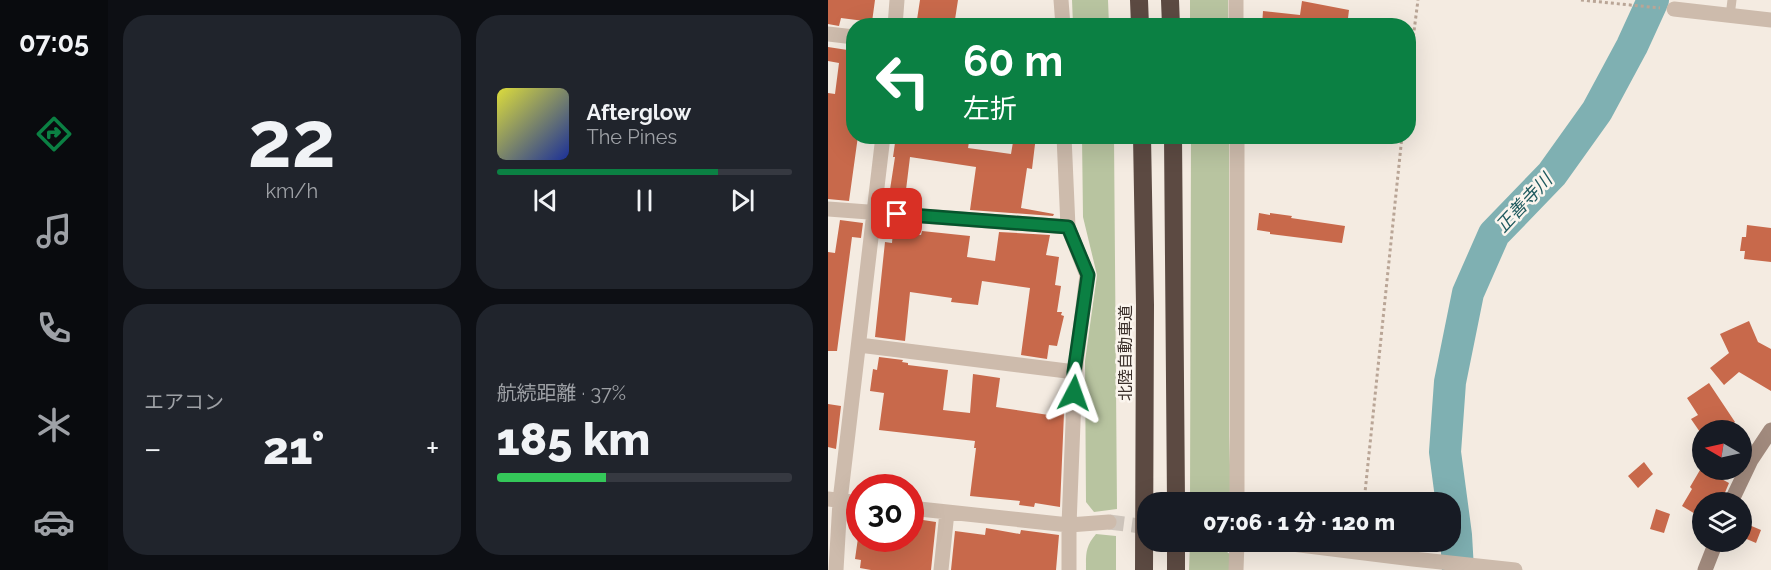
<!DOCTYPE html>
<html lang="ja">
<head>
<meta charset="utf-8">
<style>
	body { margin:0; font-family:Raleway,"Noto Sans JP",sans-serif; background:#20242c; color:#f1f3f6; height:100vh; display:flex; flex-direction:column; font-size:22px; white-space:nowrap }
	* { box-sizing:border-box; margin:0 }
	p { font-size:20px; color:#9ea1a6 }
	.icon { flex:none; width:33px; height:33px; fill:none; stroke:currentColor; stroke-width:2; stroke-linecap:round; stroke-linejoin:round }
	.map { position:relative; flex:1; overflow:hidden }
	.side { display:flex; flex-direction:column; gap:15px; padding:15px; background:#0d0f14; width:720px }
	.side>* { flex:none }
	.hud { position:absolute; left:18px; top:18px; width:570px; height:126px; border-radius:24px; box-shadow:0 6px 24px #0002; background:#0b8043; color:#fff; overflow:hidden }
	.needle { width:39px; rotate:279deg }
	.tools { position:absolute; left:864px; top:420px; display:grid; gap:12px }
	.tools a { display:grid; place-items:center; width:60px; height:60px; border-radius:50%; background:#171b24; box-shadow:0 6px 24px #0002; font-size:30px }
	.speed { position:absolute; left:18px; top:474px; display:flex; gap:12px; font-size:30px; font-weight:700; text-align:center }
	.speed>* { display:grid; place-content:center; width:78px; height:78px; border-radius:50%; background:#171b24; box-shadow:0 6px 24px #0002; line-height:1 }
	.speed .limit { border:9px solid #d22; background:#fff; color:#111 }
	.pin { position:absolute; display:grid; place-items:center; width:51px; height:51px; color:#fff; margin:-26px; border-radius:12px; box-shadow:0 3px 9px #0006 }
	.me { position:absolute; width:66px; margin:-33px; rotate:4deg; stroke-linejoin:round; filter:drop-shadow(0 0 4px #0008) }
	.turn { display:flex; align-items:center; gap:21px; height:126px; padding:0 18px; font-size:27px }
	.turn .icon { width:78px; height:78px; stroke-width:2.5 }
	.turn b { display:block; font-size:42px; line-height:51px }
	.big { font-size:45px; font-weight:800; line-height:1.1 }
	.side .tile { flex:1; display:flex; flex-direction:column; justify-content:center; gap:9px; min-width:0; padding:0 21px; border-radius:24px; background:#20242c }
	.side .dial { align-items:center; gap:0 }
	.dial b { font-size:78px; line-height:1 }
	.song { display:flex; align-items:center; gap:18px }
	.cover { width:72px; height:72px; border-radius:9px; background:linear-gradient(135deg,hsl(60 70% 55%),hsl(230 70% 35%)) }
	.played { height:6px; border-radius:3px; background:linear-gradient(90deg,#0b8043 75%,#363941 75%) }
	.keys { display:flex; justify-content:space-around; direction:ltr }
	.heat { display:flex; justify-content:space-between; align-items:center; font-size:33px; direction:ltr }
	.charge { height:9px; border-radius:4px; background:linear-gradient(90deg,#34c759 37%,#363941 0) }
	.side .tiles { flex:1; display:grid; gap:15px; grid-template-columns:repeat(2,1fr) }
	.trip { position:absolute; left:309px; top:492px; width:324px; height:60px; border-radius:24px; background:#171b24; box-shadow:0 6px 24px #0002; font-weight:800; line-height:60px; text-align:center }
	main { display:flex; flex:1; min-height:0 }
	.dock { display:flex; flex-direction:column; width:108px; justify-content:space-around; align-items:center; background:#090b0e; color:#9ea1a6 }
	.dock .icon { width:42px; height:42px }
	.dock .selected { color:#0b8043 }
	.dock b { font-size:27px; color:#f1f3f6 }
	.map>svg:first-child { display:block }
</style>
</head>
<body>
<main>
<nav class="dock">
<b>07:05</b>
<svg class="icon selected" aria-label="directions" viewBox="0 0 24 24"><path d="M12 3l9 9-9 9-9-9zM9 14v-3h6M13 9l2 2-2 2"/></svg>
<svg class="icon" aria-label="music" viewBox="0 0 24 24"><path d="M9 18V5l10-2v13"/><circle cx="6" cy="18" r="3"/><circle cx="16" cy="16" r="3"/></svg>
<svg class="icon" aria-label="phone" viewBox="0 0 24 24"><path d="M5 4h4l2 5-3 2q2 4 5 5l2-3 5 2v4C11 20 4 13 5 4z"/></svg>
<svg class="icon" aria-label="climate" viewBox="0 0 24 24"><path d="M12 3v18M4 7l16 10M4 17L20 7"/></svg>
<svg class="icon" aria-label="car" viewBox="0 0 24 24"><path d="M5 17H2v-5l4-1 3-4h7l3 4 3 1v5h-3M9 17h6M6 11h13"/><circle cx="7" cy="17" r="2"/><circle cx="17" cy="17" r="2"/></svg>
</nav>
<section class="side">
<div class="tiles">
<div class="tile dial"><b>22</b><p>km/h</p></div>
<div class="tile">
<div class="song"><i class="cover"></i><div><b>Afterglow</b><p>The Pines</p></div></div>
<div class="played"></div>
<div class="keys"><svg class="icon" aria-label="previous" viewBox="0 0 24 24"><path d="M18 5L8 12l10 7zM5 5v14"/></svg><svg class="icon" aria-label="pause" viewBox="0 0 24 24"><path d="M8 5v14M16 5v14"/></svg><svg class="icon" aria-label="next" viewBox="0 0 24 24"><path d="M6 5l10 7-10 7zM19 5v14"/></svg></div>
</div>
<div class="tile"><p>エアコン</p>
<div class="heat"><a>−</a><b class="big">21°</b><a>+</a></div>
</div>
<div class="tile"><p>航続距離 · 37%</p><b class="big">185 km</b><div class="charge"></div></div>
</div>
</section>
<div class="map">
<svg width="943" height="570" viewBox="0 0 943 570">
	<rect width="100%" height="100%" fill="#f4ebe1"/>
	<path fill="#b8c4a0" d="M244,0h36l1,25h-36z
		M362,0h38v25h-38z
		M254,137h32l3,372 -23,3 -8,-10 -1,-141 12,-86 -14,-58z
		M363,137h38v299l2,59 -3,7h-38z
		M268,534l20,2v34h-30c0,-16 -1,-23 10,-36z
		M362,542c23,0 27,2 45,16l1,12h-47z"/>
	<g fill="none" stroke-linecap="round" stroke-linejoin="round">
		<path stroke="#7fb0b2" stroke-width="32" d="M630,570l-2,-35 -11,-83 5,-70 18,-89 26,-59 58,-60 45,-63 35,-65 21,-46"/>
	</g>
	<path fill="#c8694b" d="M0,0h47l-3,22 -31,-4 -2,8 -11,-2z
		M92,0h38l-4,26h-38z
		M474,1l47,9 -2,16h-85l1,-15 37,4z
		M0,47l26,4v85h4l-9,65 -21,-2v-106l7,1 4,-31 -11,-2z
		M68,136h74l-2,12 43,6 3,-18h22l-4,33 -5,-1 -6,40 33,6 -1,2 -83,-6 6,-43 -66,-10 -5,41 -16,-2 6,-39h-2z
		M431,213l11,2v-2l22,3 -1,2 54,8 -3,17 -72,-9v-2l-13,-2z
		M12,220l23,3 -2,15 -9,-1 -15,114h-9v-99l7,1z
		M919,225l24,3v34l-27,-3 1,-8h-5l2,-14h4z
		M65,231l28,4 1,-4 48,5 -3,21 28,4 4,-29 51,3 -4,20 13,2 -4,28 6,1 -4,26h5l-1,3 3,1 -7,30 -8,-1 -2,14 -26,-4 9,-67 -48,-7 -4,24 -27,-3 1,-4 -42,-6 -5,49 -30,-4 10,-95 7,1z
		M921,321l9,21 13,7v42l-32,-19 -15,13 -14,-17 19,-15 -9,-19z
		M51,357l24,3 -1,2 6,1v2l40,5 -5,40 27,3 3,-39 27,4 -4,29 59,9v-4l9,1 -4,94 -25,-4 -1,4 -15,-2 1,-4 -50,-5 6,-48h-2l1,-7 -96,-11 5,-37 -14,-2 3,-22 4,1z
		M881,383l26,39 -11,8 -4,-6 -9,6h-9v5l-11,-16 7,-4 -11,-17z
		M0,404l13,2 -5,43 -8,-2z
		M816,462l9,12 -15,14 -10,-12z
		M872,470h20l-4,6 13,7 -8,19h-19v16l-20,-12 10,-17 -2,-2z
		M828,509l14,5 -6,19 -14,-4z
		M82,518l26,4 -5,48h-60l-11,-2 1,-8 -6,-1 3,-21h52z
		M914,522l19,8 -5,13 -14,-6z
		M158,528l34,6 1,-4 38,5 -3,35h-105l4,-39 30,4z"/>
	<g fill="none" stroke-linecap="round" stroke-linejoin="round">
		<path stroke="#cfc6bd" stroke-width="15" stroke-dasharray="15 8" stroke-linecap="butt" d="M281,522l39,5"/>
		<path stroke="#b9a596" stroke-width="3" stroke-dasharray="3 3" stroke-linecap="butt" d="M753,0l79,8
			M580,78l10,-78
			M536,502l38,-366"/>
		<path stroke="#cdbbac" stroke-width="9" d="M902,16l2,-16"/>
		<path stroke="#cdbbac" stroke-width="15" d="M233,0l2,26
			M408,0v26
			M846,9l97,11
			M67,26l2,-26
			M0,34l26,3
			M236,136l4,91 19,48 -12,97 -6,153v45
			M0,209l240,18
			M31,345l216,27
			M0,499l32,4
			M409,502v-366
			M82,508l159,17 40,-3
			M448,542l137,17 102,11
			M8,570l4,-69 43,-365
			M113,570l6,-58
			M408,570l1,-28"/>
		<path stroke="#a18a7d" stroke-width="15" d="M903,502l20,-42 20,-30
			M877,570l11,-28"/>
		<path stroke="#5c4a42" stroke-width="18" d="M311,0l1,26
			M342,0l1,26
			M314,136l3,169 -1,265
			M345,136l3,366
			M348,542v28"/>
	</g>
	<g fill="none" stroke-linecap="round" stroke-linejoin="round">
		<defs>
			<path id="route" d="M69,214l171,13 20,48 -14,97v21"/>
		</defs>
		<use href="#route" stroke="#07532c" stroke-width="15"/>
		<use href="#route" stroke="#0b8043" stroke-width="10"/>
	</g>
	<g text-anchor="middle" stroke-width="5" stroke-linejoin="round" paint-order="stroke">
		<g font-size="16" fill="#3b302b" stroke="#fbf5ee">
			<text transform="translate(297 353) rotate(-90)" y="6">北陸自動車道</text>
		</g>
		<g font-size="18" font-style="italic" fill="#1f5a5e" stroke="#fbf5ee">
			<text transform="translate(696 203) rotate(-47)" y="6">正善寺川</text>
		</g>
	</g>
</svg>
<div class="tools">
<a><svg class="needle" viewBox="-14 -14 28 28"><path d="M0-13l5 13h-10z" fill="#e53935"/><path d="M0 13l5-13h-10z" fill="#9ea1a6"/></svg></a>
<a><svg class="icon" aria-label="layers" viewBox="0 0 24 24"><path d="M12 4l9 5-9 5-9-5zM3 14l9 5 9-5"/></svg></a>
</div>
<div class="speed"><div class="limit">30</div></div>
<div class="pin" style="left:69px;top:214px;background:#d93025"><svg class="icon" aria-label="arrive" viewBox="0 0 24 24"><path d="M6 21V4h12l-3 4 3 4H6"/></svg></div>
<svg class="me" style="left:246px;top:393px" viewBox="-20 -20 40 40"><path d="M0-17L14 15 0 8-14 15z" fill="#0b8043" stroke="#fff" stroke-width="4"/></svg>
<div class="trip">07:06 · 1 分 · 120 m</div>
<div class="hud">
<div class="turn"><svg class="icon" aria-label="left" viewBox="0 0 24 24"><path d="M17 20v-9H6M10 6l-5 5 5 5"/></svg><div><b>60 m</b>左折</div></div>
</div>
</div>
</main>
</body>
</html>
